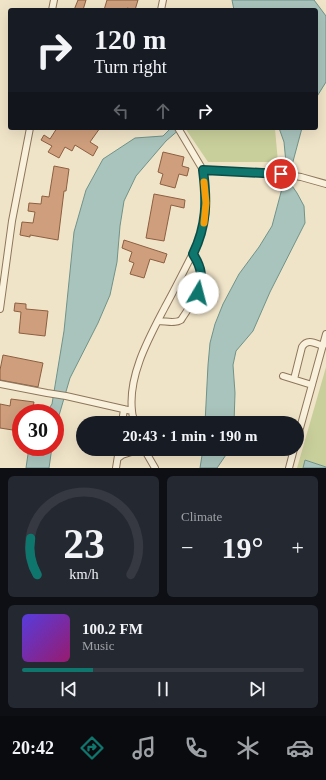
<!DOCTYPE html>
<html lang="en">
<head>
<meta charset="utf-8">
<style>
	body { margin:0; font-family:Georgia,serif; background:#242831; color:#f1f3f6; height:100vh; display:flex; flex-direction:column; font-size:15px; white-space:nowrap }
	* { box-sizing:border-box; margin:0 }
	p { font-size:13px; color:#9ea1a6 }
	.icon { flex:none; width:22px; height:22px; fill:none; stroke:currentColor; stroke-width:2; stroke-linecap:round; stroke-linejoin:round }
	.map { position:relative; height:468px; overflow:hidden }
	.details { display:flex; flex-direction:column; gap:8px; padding:8px; background:#0d0f14; flex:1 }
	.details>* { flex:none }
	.top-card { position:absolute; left:8px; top:8px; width:310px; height:122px; border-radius:4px; box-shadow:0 4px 16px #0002; background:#171b24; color:#f1f3f6; overflow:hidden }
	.speed { position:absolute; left:12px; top:404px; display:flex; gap:8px; font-size:20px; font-weight:700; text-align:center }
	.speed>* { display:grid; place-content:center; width:52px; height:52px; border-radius:50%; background:#171b24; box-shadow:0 4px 16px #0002; line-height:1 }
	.speed .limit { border:6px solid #d22; background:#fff; color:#111 }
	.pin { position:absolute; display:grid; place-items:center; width:34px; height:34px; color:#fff; margin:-17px; border:2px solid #fff; border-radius:50%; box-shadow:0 1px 4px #0007 }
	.me { position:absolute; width:44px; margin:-22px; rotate:8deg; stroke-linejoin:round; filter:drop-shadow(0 0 3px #0008) }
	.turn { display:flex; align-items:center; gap:14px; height:84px; padding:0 20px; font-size:18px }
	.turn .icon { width:52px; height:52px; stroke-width:2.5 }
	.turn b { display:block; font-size:28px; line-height:34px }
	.lanes { display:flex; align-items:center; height:38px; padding:0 20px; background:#0003; justify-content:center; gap:20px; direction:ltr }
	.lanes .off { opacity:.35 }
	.big { font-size:30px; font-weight:600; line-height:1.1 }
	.details .card { flex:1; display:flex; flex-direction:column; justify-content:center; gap:6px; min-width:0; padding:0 14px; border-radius:6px; background:#242831 }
	.details .dial { align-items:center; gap:0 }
	.dial svg { height:104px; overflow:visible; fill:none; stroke:#363941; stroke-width:7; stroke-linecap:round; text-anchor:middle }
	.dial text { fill:#f1f3f6; stroke:none }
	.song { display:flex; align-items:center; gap:12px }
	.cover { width:48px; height:48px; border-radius:6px; background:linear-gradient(135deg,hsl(250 70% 55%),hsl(320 70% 35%)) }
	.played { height:4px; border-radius:2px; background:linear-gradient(90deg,#0f766e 25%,#363941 25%) }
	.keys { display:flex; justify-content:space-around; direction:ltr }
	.heat { display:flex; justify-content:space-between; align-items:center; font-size:22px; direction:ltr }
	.details .tiles { flex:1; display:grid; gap:8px; grid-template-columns:1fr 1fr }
	.card:last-child { grid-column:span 2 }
	.trip { position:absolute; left:76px; top:416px; width:228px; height:40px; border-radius:20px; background:#171b24; box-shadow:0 4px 16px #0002; font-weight:600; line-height:40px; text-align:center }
	.dock { display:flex; height:64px; justify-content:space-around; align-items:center; background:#090b0e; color:#9ea1a6 }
	.dock .icon { width:28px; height:28px }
	.dock .current { color:#0f766e }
	.dock b { font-size:18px; color:#f1f3f6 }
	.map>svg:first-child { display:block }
</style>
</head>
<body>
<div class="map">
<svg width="326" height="468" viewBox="0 0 326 468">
	<rect width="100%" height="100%" fill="#f0e4c8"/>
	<path fill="#c9cf9b" d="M185,128h89l1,1 3,33h-70z
		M326,367v101h-29z"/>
	<path fill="#a9c4bc" stroke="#6f938a" d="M232,0h82l12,16v66l-10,16v-88h-82z
		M171,128h10l-15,13 -30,35 -12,25 -4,25 -3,36 -7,33 -12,28 -28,55 -15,51v-16h-9l6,-9 12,-73 10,-99 12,-42 17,-31 32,-21 28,-2z
		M279,128h23l-14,52 9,13 7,13 1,17 -35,69 -17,39 -17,20 -3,14 2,28 -1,30h-29l3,-58 2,-22 5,-19 8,-20 16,-30 20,-27 13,-21 12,-45 2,-18 -2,-21z
		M29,447h23l-3,21h-23z
		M203,449h27l-13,19h-17z
		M305,460l21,7v1h-23z"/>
	<path fill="#cf9f7d" stroke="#8d5f41" d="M78,0h8l-3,10h-9z
		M107,0h31l-3,10 -8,-2 -1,2h-22z
		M57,128h43l-10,14 8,5 -5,9 -18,-11 -3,6 -7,-4 -6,11 -11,-6 4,-6 -11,-6 3,-5 6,4z
		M163,152l21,5 -2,9 7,2 -2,8 -8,-2 -4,14 -15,-4 3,-10 -5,-2z
		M54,166l15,3 -3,22h-2l-6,49 -28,-5v2l-10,-2 2,-13 11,1 2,-11 -7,-1 1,-8 12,1 1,-8 7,1z
		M154,194l31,6 -1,8 -13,-3 -7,36 -18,-3z
		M124,240l43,14 -3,9 -14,-4 -6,19 -14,-4 4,-11 -5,-2 3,-9 -10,-4z
		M15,303l11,1v5l22,2 -3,25 -26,-3 2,-21 -7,-1z
		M3,355l40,8 -5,24 -38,-7v-10z
		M11,399l23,3 -2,11h-11v10l-2,8 -19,-3v-24l10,2z"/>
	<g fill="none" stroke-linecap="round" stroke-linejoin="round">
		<defs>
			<path id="minor" d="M52,10l2,-10
				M161,10l2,-10
				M203,170l78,4 20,3 25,7
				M0,309l12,-88 18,-93
				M158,321c8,0 17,3 23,-1 16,-25 29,-38 12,-66
				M283,376l29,9
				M294,379l8,-32c5,-9 13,-4 21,-1
				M0,384l47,9 19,3 66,15
				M122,423l2,-14
				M135,423c-1,-4 -3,-8 -3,-12 -4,-36 17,-73 33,-104 11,-20 21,-40 31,-60l5,-14 4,-16 1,-19 -3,-28 -25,-42
				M297,439l29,-105
				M144,449l11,19
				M118,458l4,-3 19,-6
				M116,468l3,-19
				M289,468l5,-19"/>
		</defs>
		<use href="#minor" stroke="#8d765c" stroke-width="8"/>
		<use href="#minor" stroke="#faf1dc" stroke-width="6"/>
	</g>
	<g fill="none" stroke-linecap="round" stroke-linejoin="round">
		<defs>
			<path id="route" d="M198,293c5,-16 4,-25 -5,-39 14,-29 14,-53 10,-84l78,4"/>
		</defs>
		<use href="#route" stroke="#0a4d48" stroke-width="10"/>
		<use href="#route" stroke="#0f766e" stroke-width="7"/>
		<path stroke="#f59e0b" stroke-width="7" d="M204,223l2,-20 -2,-21"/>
	</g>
</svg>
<div class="speed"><div class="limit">30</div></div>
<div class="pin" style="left:281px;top:174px;background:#d93025"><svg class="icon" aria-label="arrive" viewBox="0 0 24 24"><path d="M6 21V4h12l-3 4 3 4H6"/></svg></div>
<svg class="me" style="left:198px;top:293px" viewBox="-20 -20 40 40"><circle r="19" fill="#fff"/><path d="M0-13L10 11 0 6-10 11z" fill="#0f766e"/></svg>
<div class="trip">20:43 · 1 min · 190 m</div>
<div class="top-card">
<div class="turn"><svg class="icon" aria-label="right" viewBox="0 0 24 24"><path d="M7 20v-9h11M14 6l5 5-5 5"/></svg><div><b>120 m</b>Turn right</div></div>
<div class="lanes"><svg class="icon off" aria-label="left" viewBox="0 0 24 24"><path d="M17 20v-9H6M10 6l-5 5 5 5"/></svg><svg class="icon off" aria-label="ahead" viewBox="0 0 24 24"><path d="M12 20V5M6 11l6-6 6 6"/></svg><svg class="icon" aria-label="right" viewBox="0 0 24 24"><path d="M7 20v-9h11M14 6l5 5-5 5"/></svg></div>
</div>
</div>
<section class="details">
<div class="tiles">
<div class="card dial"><svg viewBox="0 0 100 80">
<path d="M14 69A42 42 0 1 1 86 69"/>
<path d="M14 69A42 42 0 0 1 9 41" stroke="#0f766e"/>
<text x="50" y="56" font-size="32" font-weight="700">23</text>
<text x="50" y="72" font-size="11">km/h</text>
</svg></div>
<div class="card"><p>Climate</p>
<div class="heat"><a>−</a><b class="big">19°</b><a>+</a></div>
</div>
<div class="card">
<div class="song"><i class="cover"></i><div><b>100.2 FM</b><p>Music</p></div></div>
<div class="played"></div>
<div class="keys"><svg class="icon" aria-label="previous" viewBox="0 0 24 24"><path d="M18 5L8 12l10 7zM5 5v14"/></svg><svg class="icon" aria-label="pause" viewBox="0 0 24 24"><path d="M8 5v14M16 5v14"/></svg><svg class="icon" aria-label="next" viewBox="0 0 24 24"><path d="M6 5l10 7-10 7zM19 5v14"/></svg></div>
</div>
</div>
</section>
<nav class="dock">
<b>20:42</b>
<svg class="icon current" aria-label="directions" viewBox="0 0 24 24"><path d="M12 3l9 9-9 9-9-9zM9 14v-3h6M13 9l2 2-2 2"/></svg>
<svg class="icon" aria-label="music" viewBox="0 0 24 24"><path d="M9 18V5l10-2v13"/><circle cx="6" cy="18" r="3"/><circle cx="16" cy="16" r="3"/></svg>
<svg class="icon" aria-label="phone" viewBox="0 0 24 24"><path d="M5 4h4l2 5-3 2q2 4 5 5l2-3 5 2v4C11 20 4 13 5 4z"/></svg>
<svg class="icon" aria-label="climate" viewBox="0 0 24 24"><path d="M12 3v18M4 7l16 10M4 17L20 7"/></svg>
<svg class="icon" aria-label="car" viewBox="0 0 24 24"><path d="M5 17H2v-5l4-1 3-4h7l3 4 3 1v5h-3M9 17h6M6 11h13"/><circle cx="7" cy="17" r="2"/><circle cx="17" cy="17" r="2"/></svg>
</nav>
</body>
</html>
